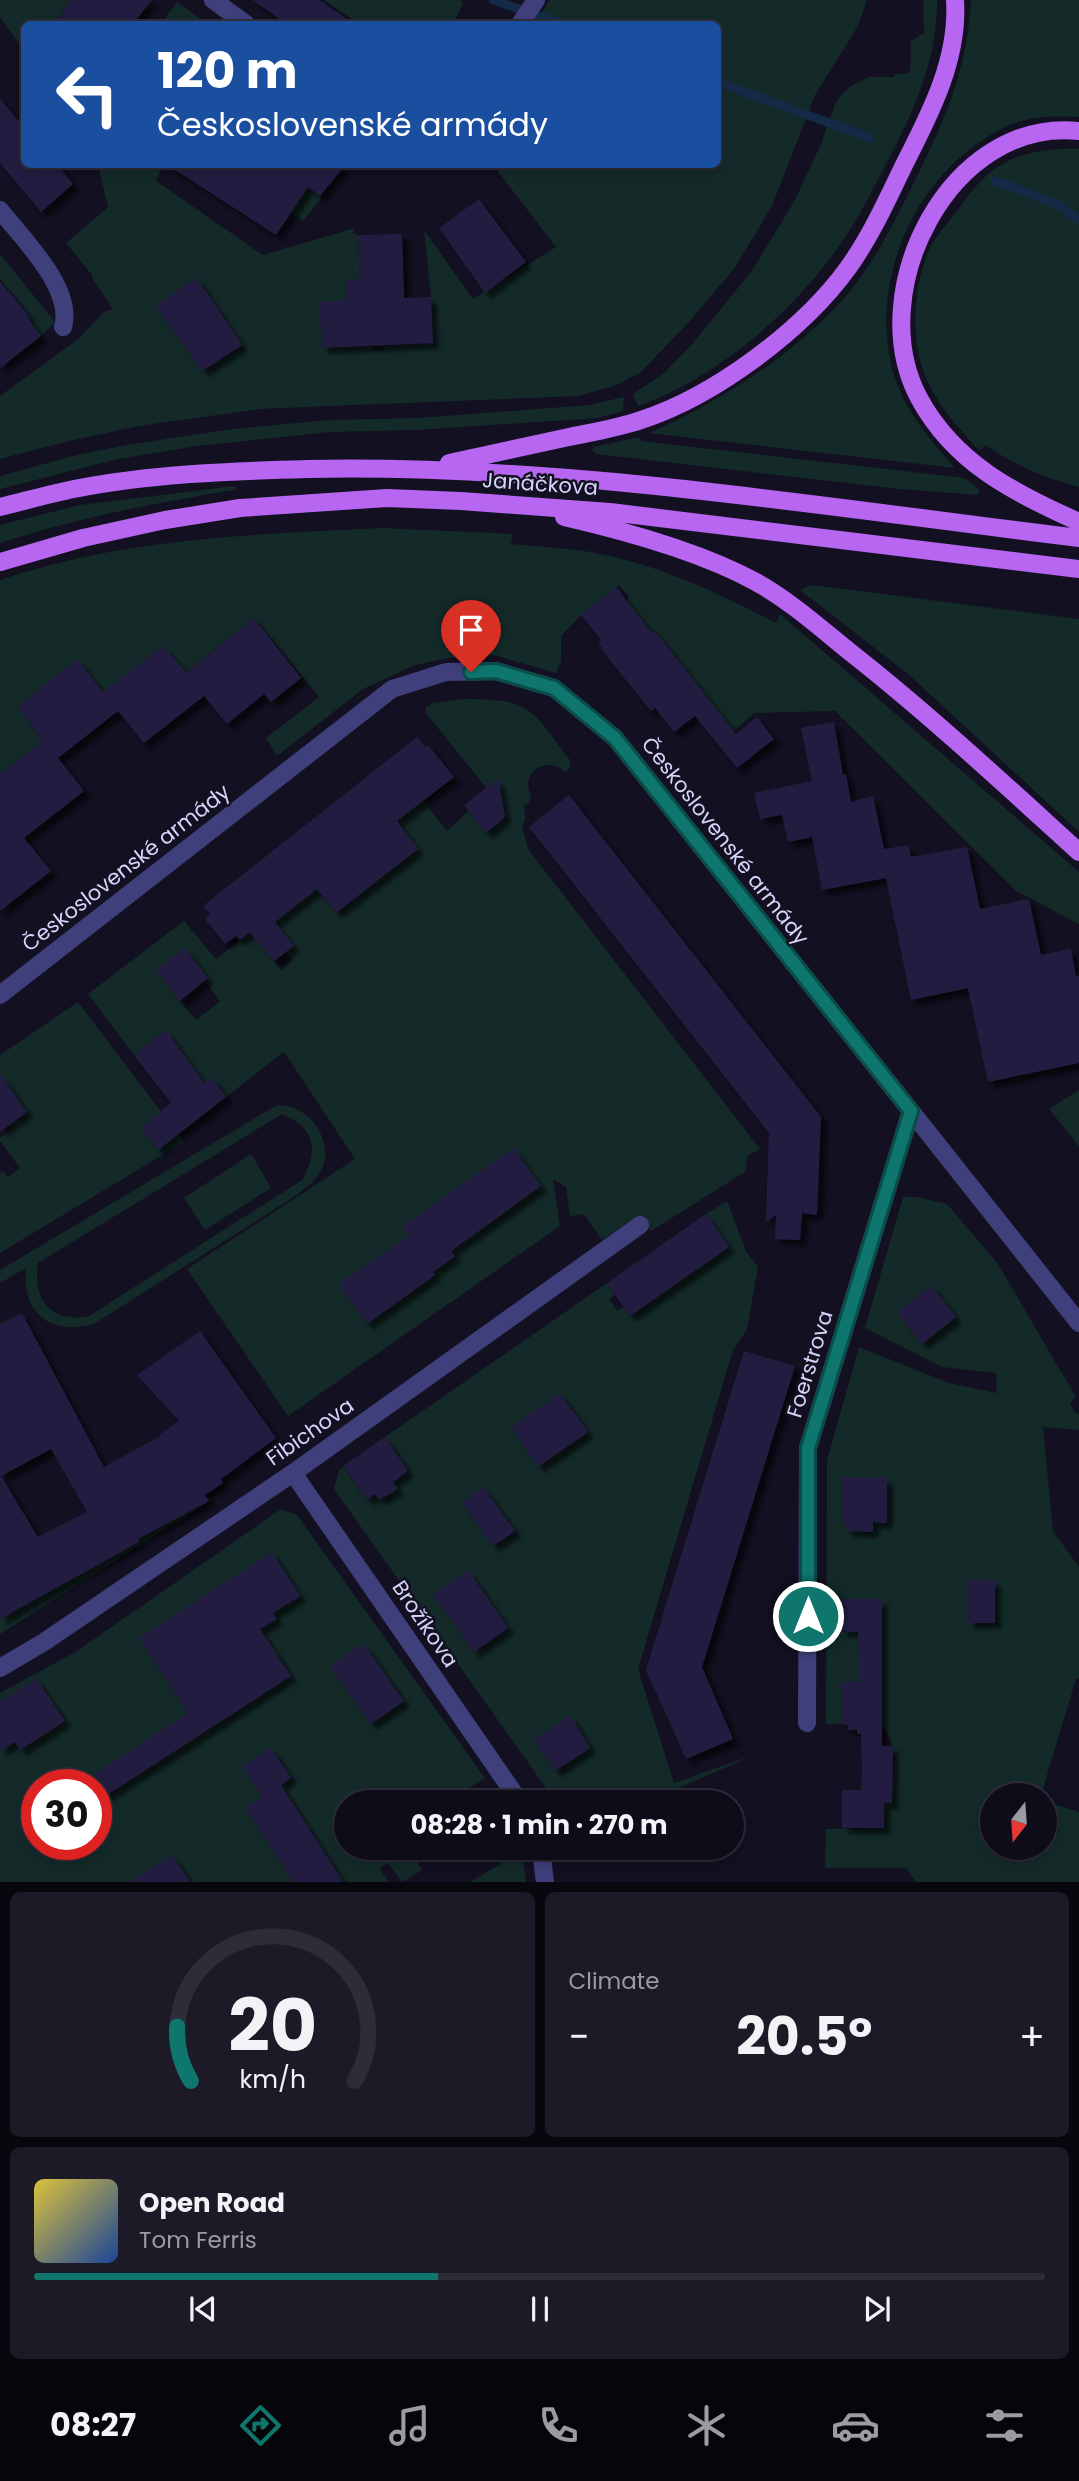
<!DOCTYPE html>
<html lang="en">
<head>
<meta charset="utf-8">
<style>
	body { margin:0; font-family:Poppins,sans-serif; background:#1c1a26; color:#f1f3f6; height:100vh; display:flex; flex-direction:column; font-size:26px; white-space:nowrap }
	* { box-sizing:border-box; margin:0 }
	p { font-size:23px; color:#9b9ba2 }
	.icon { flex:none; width:38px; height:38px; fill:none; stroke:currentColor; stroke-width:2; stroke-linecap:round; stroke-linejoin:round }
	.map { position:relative; height:1882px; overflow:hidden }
	.side { display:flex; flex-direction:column; gap:10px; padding:10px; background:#08070e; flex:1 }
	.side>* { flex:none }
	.top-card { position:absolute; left:21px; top:21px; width:700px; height:147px; border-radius:10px; box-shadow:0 4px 10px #0003,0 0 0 2px #2e2c38; background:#1a4fa0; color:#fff; overflow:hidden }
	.needle { width:46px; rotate:197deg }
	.buttons { position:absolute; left:980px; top:1783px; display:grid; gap:14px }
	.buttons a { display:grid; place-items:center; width:77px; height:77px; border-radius:50%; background:#0e0c19; box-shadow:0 4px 10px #0003,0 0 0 2px #2e2c38; font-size:35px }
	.speed { position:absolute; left:21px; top:1769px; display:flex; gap:14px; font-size:35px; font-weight:700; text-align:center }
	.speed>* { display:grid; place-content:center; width:91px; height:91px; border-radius:50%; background:#0e0c19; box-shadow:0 4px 10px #0003,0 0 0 2px #2e2c38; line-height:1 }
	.speed .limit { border:10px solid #d22; background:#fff; color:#111 }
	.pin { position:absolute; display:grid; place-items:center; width:60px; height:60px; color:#fff; margin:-72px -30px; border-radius:50% 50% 50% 0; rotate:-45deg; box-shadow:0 0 7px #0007 }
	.pin .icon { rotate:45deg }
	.me { position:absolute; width:77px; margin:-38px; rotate:0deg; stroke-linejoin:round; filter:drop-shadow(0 0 5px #0008) }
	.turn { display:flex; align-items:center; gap:24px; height:147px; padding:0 21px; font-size:32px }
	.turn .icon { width:91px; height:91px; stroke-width:2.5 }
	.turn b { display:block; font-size:49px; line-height:60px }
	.big { font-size:52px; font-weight:700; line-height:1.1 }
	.side .tile { flex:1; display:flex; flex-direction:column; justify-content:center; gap:10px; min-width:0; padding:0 24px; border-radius:10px; background:#1c1a26 }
	.side .dial { align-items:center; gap:0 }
	.dial svg { height:182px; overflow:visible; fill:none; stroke:#2e2c38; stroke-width:7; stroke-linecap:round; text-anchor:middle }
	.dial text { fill:#f1f3f6; stroke:none }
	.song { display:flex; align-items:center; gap:21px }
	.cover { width:84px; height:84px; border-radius:10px; background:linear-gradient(135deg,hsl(50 70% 55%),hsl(220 70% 35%)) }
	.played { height:7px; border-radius:4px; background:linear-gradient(90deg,#0f766e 40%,#2e2c38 40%) }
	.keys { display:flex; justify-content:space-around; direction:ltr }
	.heat { display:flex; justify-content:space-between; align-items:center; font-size:38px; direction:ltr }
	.side .tiles { flex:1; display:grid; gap:10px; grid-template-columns:1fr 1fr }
	.tile:last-child { grid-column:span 2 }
	.trip { position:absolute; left:334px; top:1790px; width:410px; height:70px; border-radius:35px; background:#0e0c19; box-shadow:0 4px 10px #0003,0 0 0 2px #2e2c38; font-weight:700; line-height:70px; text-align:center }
	.dock { display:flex; height:112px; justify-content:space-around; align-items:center; background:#06050a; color:#9b9ba2 }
	.dock .icon { width:49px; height:49px }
	.dock .current { color:#0f766e }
	.dock b { font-size:32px; color:#f1f3f6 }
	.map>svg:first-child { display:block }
</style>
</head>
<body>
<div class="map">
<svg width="1079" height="1883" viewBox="0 0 1079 1883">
	<defs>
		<filter id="shadow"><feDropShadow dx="6" dy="6" stdDeviation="2" flood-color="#0009"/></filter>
	</defs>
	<rect width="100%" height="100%" fill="#121021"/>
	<path fill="#132a29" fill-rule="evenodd" d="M0,0h72l-19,24h-29v20l-7,-3 -17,-24z
		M324,0h135l4,2 -9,22h-95z
		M550,0h317l-9,26 -43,69 -43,111 -38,63 -46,54 -47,49 -24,13 -39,11 -319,13 -120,17 -74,16 -65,17v-63l77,-56 27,-28 9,-3 -21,-31 1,-2 -27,-33 42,-36 -10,-42h58l6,3 -6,13 107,74 92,-27 -3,5 6,2 2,44 -14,1 1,20 -25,48 50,-2v5h12l-1,-5 50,-3 -2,-46 -7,-67 49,69 83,-52 -63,-82 225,-1v-140h-184z
		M923,0h14c1,56 -22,108 -47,157 -16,30 -31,61 -50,88 -49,69 -122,132 -202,161l-5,-12 30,-20 30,-31 58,-71 44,-72 26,-56 14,-40 7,-10 9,-8 18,-9h26l-1,-3 16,-1 1,-32 13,-8z
		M971,0h108v117c-22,-1 -48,-1 -69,8 -88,39 -140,145 -119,239 9,41 37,74 64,104l-306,-35c69,-31 131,-69 184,-123 39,-39 65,-95 89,-144 27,-54 46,-105 49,-166z
		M177,2l31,22h-48z
		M1079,149v338c-35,-10 -64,-21 -93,-42l-7,5c-25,-26 -52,-57 -60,-94 -7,-35 -4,-77 12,-110 7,-12 17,-24 26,-35 10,-14 21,-29 35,-40 24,-19 58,-23 87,-22z
		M288,172l34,25 -19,24 -12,-9z
		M0,254l55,68 -14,14 -13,-17 2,-3 -30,-37z
		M624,397l-1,14 -26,7 -180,12 -87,2 -132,14 -80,13 -118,30v-13l73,-20 53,-11 107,-16 96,-9 89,-2 171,-13z
		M639,437l2,4 324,37 15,12 -3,5 -78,-6 -303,-35 -4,-4 2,-3z
		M234,486l3,2 -3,2c-79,13 -157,28 -234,53v-18l80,-20z
		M383,528l130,6 -2,10c28,3 58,4 85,9 64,12 122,40 180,70l4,-9 299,258v52l-63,-33 -181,-180 -80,2 -25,21 -28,-44 -3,2 -43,-61 -4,2 -26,-33 3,-3 -10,-12 -38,30 -20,21v26l-5,11 -63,-18 -44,3 -34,7 -52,24 -86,67 -11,-18 53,-41 -65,-79 -69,55 -82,19 -26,-32 -59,47 25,33 -43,34v-194c123,-42 254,-46 383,-52z
		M812,585l267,34v213l-171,-158 -108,-84z
		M463,699c18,0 44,0 60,8 19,11 33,36 47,53v7l-4,5c-18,-16 -47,-2 -35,24l-2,7 -5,3 1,14 -3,6 6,23 232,300 -12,6 -3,17 -94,59 -15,-14 -34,23 -18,-26 -14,2 -4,-29 -13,-8 7,47 -272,190 -101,-147 168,-110 -71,-107 -58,45 -14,-20 -9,7 -37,-54 -32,25 -46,-61 96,-73 32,38 193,-153 3,3 11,-8 24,30 42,-40 -64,-79 1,-5 7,-4zM320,893l34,6 -18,14zM293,946l-6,6 6,8 -11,10 -16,-19zM185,948l23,30 -3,3 15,20 -24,19 -16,-19z
		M78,1002l106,140 -184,111v-80l3,-2 5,6 12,-9 -20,-27v-3l11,-8 -2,-5 18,-13 -23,-32 -4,2v-27z
		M1079,1090v56l-30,-37z
		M277,1105c30,-1 56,32 46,61 -4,12 -16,21 -26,29l-203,129c-44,12 -73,-11 -68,-56l-26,15v-13zM282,1114c33,13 37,37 20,66l-213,136c-38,8 -57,-17 -51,-53z
		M251,1154l20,34 -66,42 -21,-32z
		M903,1197h14l30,7 51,60 78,133 -6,6 5,10 4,1v16l-36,-3 10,104 26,36v112h-3l-35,116 -49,1v52h53v-47l34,11v70h-163l-10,-14h-81l1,-39 58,-1v-25h8l1,-57 -11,-22v-41l-40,-1v42h-16l1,-264 32,-113 90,36 48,10 -1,-20 -54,-6 -77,-39zM968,1580h27v43h-27z
		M727,1201l19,50 12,16 -11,63 -14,20 -95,319 36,114 82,-29 -109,48h-91l-222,-313 5,-19 4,-3 24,33 8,-6 5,6 17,-11 -4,-7 15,-11 -23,-34 222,-154 8,12 -6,4 8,12 7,-4 6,9 35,-24 -23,-34 16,-8 70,-4 -22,-32zM462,1502l43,16 9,14 -21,13z
		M229,1489l-229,145v-15l139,-77 -1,-3z
		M281,1509l16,6 188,263 -38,24h-101v46h63l13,22 -20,12 -14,-19 -8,6 9,13h-389v-189l77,-42zM37,1785h59v59h-59z
		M522,1851l4,31h-56z"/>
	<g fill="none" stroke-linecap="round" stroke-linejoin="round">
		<path stroke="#142a46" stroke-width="9" d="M493,0l70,24
			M718,82l152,56
			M996,181l63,24 20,15"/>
	</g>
	<path fill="#231e40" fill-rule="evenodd" filter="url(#shadow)" d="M72,0h80l-19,24h-79z
		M253,0h66l35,24h-68z
		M0,99l24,28v37h33l16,20 -32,28 -41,-49z
		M166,164h180l-26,32 -12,-9 -32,48z
		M479,199l47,63 -41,31 -46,-65z
		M402,234l2,64 27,-1 2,46 -111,5 -3,-46 28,-2 -1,-20 14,-1 -2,-44z
		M196,277l46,68 -40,26 -46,-65z
		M0,281l30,36 -2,2 13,17 -41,32z
		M616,587l36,46 3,-2 81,103 21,-17 17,22 -37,29 -42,-52 -21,16 -19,-24 -4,3 -42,-52 -11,-17 3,-2 -20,-25z
		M254,618l47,60 -30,24 -7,-8 -37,30 -23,-28 -60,47 -26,-32 -60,47 26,33 -60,47 27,33 -51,40v-137l43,-34 -25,-33 59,-48 26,33 60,-47 23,28z
		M834,722l9,53 3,-1 5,28 22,-6 11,53 24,-4 3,12 56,-10 13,62 49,-10 12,56 30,-6 5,28 3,-1v87l-91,19 -20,-94 -57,12 -25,-122 -64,12 -10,-53 -24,5 -6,-27 -22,4 -6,-26 58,-12 -11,-53z
		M417,737l9,10 2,-2 26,32 -57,44 21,28 -82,64 -19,-24 -42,33 19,24 -20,15 -24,-29 -10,8 -4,-4 -11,8 -20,-25 5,-5 -7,-8z
		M498,778l7,39 -19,16 -22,-28z
		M569,795l252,322 -4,98 -15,-2 -2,27 -25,-1 1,-24 -10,7 3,-89 -240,-306z
		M185,948l23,30 -28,23 -24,-31z
		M166,1030l38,53 8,-6 14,20 -68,53 -17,-22 30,-25 -37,-48z
		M0,1074l27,38 -27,20z
		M513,1148l28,38 -90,65 4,5 -22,16 2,3 -68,49 -28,-40 70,-49 -7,-8z
		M706,1214l23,33 -99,69 -23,-33z
		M931,1285l25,32 -34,27 -25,-32z
		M22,1313l82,154 56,-31v-2l19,-13 -42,-46 63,-44 76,107 -55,41 2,4 -18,12 4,6 -71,38 1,3 -139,77v-295zM51,1449l36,63 -49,25 -37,-61z
		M744,1351l51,15 -93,301 31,72 -47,20 -40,-89z
		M560,1393l28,39 -50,35 -27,-40z
		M385,1437l23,34 -15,11 5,7 -19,11 -4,-6 -8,6 -24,-34z
		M842,1477l45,1v45l-14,-1v10l-27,-1v-8h-4z
		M483,1487l32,44 -22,15 -31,-44z
		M272,1552l28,44 -27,17 4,6 -17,10 31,47 -195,126v-29l92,-60 -49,-75z
		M468,1570l40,58 -34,24 -41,-58z
		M968,1580h27v43h-27z
		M841,1599h41v147h11l-1,57h-8v25h-42v-38h19l1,-22 -1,-34h-4v-4h-9v-5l-6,-1v-42h18l-2,-50h-17z
		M363,1643l41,58 -33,23 -41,-57z
		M36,1678l29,43 -45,29 -5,-8 -15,9v-49z
		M570,1715l20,33 -35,23 -21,-32z
		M271,1748l20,30 -10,7 62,97h-50l-48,-75 18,-10 -21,-31z
		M172,1855l18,27h-61z"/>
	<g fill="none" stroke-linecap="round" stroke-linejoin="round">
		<path stroke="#3f407b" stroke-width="18" d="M213,0l33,24
			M520,24l16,-24
			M0,210c23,29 74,79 63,117
			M0,995l392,-306 54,-17 50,-1 58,17 61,50 464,585
			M293,1473l227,329
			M0,1668l44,-26 249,-169 347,-248
			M807,1723l1,-275 103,-337
			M541,1848l4,35"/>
		<path stroke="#b666f0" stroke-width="18" d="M1079,131c-129,-14 -217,161 -160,267 35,65 95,95 160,124
			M449,463c40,-9 80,-17 120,-26 24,-5 49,-9 72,-17 74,-24 162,-90 207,-152 23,-32 39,-68 56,-103 26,-51 55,-106 51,-165
			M0,507c25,-6 49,-13 74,-18 76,-15 156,-18 234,-20 258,-5 515,38 771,69
			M564,517c61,14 137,35 192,65 34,19 63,45 94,70 80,63 154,132 229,200
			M0,562l83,-24 82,-18 75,-12 147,-10 74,3 149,11 469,57"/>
	</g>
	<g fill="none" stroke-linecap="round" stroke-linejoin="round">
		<defs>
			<path id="route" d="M471,672l25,-1 58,17 61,50 296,373 -103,337v168"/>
		</defs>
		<use href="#route" stroke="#0a4d48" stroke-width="18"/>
		<use href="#route" stroke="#0f766e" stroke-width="12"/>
	</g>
	<g text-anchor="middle" stroke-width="5" stroke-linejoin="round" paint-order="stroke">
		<g font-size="21" fill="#d7d4fb" stroke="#121021">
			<text transform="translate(540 484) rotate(4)" y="7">Janáčkova</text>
			<text transform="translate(725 841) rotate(52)" y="7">Československé armády</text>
			<text transform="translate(126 868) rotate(-38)" y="7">Československé armády</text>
			<text transform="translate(810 1364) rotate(-73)" y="7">Foerstrova</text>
			<text transform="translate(310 1432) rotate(-35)" y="7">Fibichova</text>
			<text transform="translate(425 1624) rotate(56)" y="7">Brožíkova</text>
		</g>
	</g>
</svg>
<div class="buttons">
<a><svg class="needle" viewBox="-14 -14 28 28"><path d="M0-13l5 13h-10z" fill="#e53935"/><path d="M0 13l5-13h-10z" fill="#9b9ba2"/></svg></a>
</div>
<div class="speed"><div class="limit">30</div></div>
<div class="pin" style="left:471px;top:672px;background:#d93025"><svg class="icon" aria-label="arrive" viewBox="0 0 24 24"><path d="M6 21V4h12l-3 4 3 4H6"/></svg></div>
<svg class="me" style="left:808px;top:1616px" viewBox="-20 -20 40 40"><circle r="17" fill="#0f766e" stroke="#fff" stroke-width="3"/><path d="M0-11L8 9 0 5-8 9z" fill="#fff"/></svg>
<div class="trip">08:28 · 1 min · 270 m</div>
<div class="top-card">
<div class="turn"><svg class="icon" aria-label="left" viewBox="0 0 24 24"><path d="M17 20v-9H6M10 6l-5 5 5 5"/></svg><div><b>120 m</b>Československé armády</div></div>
</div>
</div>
<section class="side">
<div class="tiles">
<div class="tile dial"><svg viewBox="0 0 100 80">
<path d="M14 69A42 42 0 1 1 86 69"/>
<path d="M14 69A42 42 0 0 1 8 45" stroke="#0f766e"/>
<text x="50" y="56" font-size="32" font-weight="700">20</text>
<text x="50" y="72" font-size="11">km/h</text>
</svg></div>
<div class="tile"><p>Climate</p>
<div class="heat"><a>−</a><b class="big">20.5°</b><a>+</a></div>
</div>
<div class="tile">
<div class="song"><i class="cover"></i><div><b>Open Road</b><p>Tom Ferris</p></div></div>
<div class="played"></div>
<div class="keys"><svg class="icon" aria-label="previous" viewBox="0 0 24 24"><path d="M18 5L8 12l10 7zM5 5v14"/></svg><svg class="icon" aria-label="pause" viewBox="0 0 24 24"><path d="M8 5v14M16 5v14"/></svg><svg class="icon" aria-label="next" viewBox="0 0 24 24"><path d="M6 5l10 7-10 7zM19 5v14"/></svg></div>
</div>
</div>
</section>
<nav class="dock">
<b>08:27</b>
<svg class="icon current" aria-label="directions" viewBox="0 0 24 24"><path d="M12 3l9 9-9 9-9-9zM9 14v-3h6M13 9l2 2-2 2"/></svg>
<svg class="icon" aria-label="music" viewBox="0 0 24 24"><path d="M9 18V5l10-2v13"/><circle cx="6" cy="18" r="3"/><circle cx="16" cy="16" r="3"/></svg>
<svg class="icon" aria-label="phone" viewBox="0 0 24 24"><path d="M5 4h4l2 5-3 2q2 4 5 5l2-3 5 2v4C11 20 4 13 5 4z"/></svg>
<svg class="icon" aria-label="climate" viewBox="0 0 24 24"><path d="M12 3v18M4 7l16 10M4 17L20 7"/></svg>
<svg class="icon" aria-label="car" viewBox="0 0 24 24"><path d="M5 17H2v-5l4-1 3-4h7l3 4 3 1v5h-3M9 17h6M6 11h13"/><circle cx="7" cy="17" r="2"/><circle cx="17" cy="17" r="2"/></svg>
<svg class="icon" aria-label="filters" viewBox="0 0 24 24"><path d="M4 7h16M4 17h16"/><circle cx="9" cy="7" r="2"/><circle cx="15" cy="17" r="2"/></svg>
</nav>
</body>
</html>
